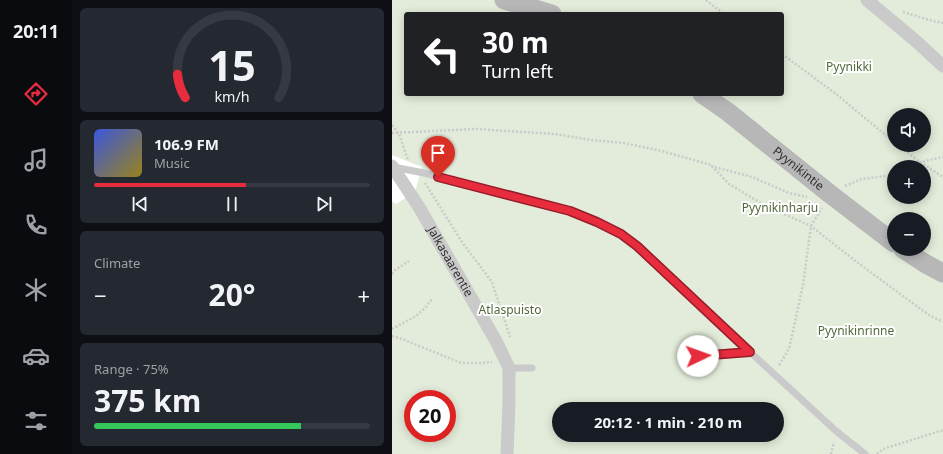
<!DOCTYPE html>
<html lang="en">
<head>
<meta charset="utf-8">
<style>
	body { margin:0; font-family:"Noto Sans",sans-serif; background:#242831; color:#f1f3f6; height:100vh; display:flex; flex-direction:column; font-size:15px; white-space:nowrap }
	* { box-sizing:border-box; margin:0 }
	p { font-size:13px; color:#9ea1a6 }
	.icon { flex:none; width:22px; height:22px; fill:none; stroke:currentColor; stroke-width:2; stroke-linecap:round; stroke-linejoin:round }
	.map { position:relative; flex:1; overflow:hidden }
	.details { display:flex; flex-direction:column; gap:8px; padding:8px; background:#0d0f14; width:320px }
	.details>* { flex:none }
	.guide { position:absolute; left:12px; top:12px; width:380px; height:84px; border-radius:4px; box-shadow:0 2px 10px #0003; background:#202124; color:#fff; overflow:hidden }
	.tools { position:absolute; left:495px; top:108px; display:grid; gap:8px }
	.tools a { display:grid; place-items:center; width:44px; height:44px; border-radius:50%; background:#171b24; box-shadow:0 2px 10px #0003; font-size:20px }
	.speed { position:absolute; left:12px; top:390px; display:flex; gap:8px; font-size:20px; font-weight:700; text-align:center }
	.speed>* { display:grid; place-content:center; width:52px; height:52px; border-radius:50%; background:#171b24; box-shadow:0 2px 10px #0003; line-height:1 }
	.speed .limit { border:6px solid #d22; background:#fff; color:#111 }
	.pin { position:absolute; display:grid; place-items:center; width:34px; height:34px; color:#fff; margin:-41px -17px; border-radius:50% 50% 50% 0; rotate:-45deg; box-shadow:0 0 4px #0007 }
	.pin .icon { rotate:45deg }
	.me { position:absolute; width:44px; margin:-22px; rotate:87deg; stroke-linejoin:round; filter:drop-shadow(0 0 3px #0008) }
	.turn { display:flex; align-items:center; gap:14px; height:84px; padding:0 12px; font-size:18px }
	.turn .icon { width:52px; height:52px; stroke-width:2.5 }
	.turn b { display:block; font-size:28px; line-height:34px }
	.big { font-size:30px; font-weight:700; line-height:1.1 }
	.details .widget { flex:1; display:flex; flex-direction:column; justify-content:center; gap:6px; min-width:0; padding:0 14px; border-radius:6px; background:#242831 }
	.details .dial { align-items:center; gap:0 }
	.dial svg { height:104px; overflow:visible; fill:none; stroke:#363941; stroke-width:7; stroke-linecap:round; text-anchor:middle }
	.dial text { fill:#f1f3f6; stroke:none }
	.song { display:flex; align-items:center; gap:12px }
	.cover { width:48px; height:48px; border-radius:6px; background:linear-gradient(135deg,hsl(230 70% 55%),hsl(50 70% 35%)) }
	.played { height:4px; border-radius:2px; background:linear-gradient(90deg,#e62c3d 55%,#363941 55%) }
	.keys { display:flex; justify-content:space-around; direction:ltr }
	.heat { display:flex; justify-content:space-between; align-items:center; font-size:22px; direction:ltr }
	.charge { height:6px; border-radius:3px; background:linear-gradient(90deg,#34c759 75%,#363941 0) }
	.trip { position:absolute; left:160px; top:402px; width:232px; height:40px; border-radius:20px; background:#171b24; box-shadow:0 2px 10px #0003; font-weight:700; line-height:40px; text-align:center }
	main { display:flex; flex:1; min-height:0 }
	.tab-bar { display:flex; flex-direction:column; width:72px; justify-content:space-around; align-items:center; background:#090b0e; color:#9ea1a6 }
	.tab-bar .icon { width:28px; height:28px }
	.tab-bar .on { color:#e62c3d }
	.tab-bar b { font-size:18px; color:#f1f3f6 }
	.map>svg:first-child { display:block }
</style>
</head>
<body>
<main>
<nav class="tab-bar">
<b>20:11</b>
<svg class="icon on" aria-label="directions" viewBox="0 0 24 24"><path d="M12 3l9 9-9 9-9-9zM9 14v-3h6M13 9l2 2-2 2"/></svg>
<svg class="icon" aria-label="music" viewBox="0 0 24 24"><path d="M9 18V5l10-2v13"/><circle cx="6" cy="18" r="3"/><circle cx="16" cy="16" r="3"/></svg>
<svg class="icon" aria-label="phone" viewBox="0 0 24 24"><path d="M5 4h4l2 5-3 2q2 4 5 5l2-3 5 2v4C11 20 4 13 5 4z"/></svg>
<svg class="icon" aria-label="climate" viewBox="0 0 24 24"><path d="M12 3v18M4 7l16 10M4 17L20 7"/></svg>
<svg class="icon" aria-label="car" viewBox="0 0 24 24"><path d="M5 17H2v-5l4-1 3-4h7l3 4 3 1v5h-3M9 17h6M6 11h13"/><circle cx="7" cy="17" r="2"/><circle cx="17" cy="17" r="2"/></svg>
<svg class="icon" aria-label="filters" viewBox="0 0 24 24"><path d="M4 7h16M4 17h16"/><circle cx="9" cy="7" r="2"/><circle cx="15" cy="17" r="2"/></svg>
</nav>
<section class="details">
<div class="widget dial"><svg viewBox="0 0 100 80">
<path d="M14 69A42 42 0 1 1 86 69"/>
<path d="M14 69A42 42 0 0 1 8 51" stroke="#e62c3d"/>
<text x="50" y="56" font-size="32" font-weight="700">15</text>
<text x="50" y="72" font-size="11">km/h</text>
</svg></div>
<div class="widget">
<div class="song"><i class="cover"></i><div><b>106.9 FM</b><p>Music</p></div></div>
<div class="played"></div>
<div class="keys"><svg class="icon" aria-label="previous" viewBox="0 0 24 24"><path d="M18 5L8 12l10 7zM5 5v14"/></svg><svg class="icon" aria-label="pause" viewBox="0 0 24 24"><path d="M8 5v14M16 5v14"/></svg><svg class="icon" aria-label="next" viewBox="0 0 24 24"><path d="M6 5l10 7-10 7zM19 5v14"/></svg></div>
</div>
<div class="widget"><p>Climate</p>
<div class="heat"><a>−</a><b class="big">20°</b><a>+</a></div>
</div>
<div class="widget"><p>Range · 75%</p><b class="big">375 km</b><div class="charge"></div></div>
</section>
<div class="map">
<svg width="551" height="454" viewBox="0 0 551 454">
	<rect width="100%" height="100%" fill="#fff"/>
	<path fill="#e3ebda" fill-rule="evenodd" d="M0,0h551v454h-551v-253l4,3 19,-12 7,-25 -30,-12zM14,14h376v80h-376zM502,115h30v30h-30zM502,167h30v30h-30zM502,219h30v30h-30zM21,399h34v34h-34zM167,409h218v26h-218z"/>
	<g fill="none" stroke-linecap="round" stroke-linejoin="round">
		<path stroke="#cacaca" stroke-width="2.5" stroke-dasharray="2 2" stroke-linecap="butt" d="M314,0l18,14
			M511,12l30,9 10,2
			M390,54l54,40 58,48
			M0,125l7,9 9,26
			M0,133l84,-4 79,5 36,6 33,3 38,8 49,14 18,19 37,22 45,20 47,37 71,52 14,7
			M506,145l22,17 23,15
			M319,166l41,11 37,16 18,4
			M516,167l4,-3 31,-7
			M33,183l37,59 30,40 18,55
			M453,186l17,-7 32,-4
			M0,274l3,-4 14,-9
			M0,329l24,-13 9,-8 7,-9
			M0,336l10,3 42,17 17,7h22l9,-1
			M387,365l10,-16 14,-64 8,-59 11,-18
			M439,454l3,-12
			M485,454l6,-5 60,-19"/>
		<path stroke="#cacaca" stroke-width="7" d="M1,167l31,6 146,38 27,11 24,12 16,12 113,106 86,79 29,23
			M306,356l52,-4
			M117,368h23"/>
		<g stroke="#cacaca" stroke-width="13">
			<path d="M475,0l50,42 26,24"/>
			<path id="s1" d="M0,166l27,41 77,134 13,27v35l-2,51"/>
		</g>
		<g stroke="#b7b7b7" stroke-width="19">
			<path d="M112,0l48,14"/>
			<path id="s2" d="M310,94l26,18 102,82 64,49"/>
			<path d="M511,249l23,15 17,9"/>
		</g>
	</g>
	<g fill="none" stroke-linecap="round" stroke-linejoin="round">
		<defs>
			<path id="route" d="M46,177l132,34 27,11 24,12 16,12 113,106 -52,4"/>
		</defs>
		<use href="#route" stroke="#961d28" stroke-width="10"/>
		<use href="#route" stroke="#e62c3d" stroke-width="7"/>
	</g>
	<g text-anchor="middle" stroke-width="4" stroke-linejoin="round" paint-order="stroke">
		<g font-size="12" fill="#51683a" stroke="#fff">
			<text x="457" y="71">Pyynikki</text>
			<text x="388" y="212">Pyynikinharju</text>
			<text x="118" y="314">Atlaspuisto</text>
			<text x="464" y="335">Pyynikinrinne</text>
		</g>
		<g font-size="12" fill="#2d2d2d" stroke="#fff">
			<text dy="4" stroke="none"><textPath href="#s2" startOffset="122">Pyynikintie</textPath></text>
			<text dy="4" stroke="none"><textPath href="#s1" startOffset="112">Jalkasaarentie</textPath></text>
		</g>
	</g>
</svg>
<div class="tools">
<a><svg class="icon" aria-label="sound" viewBox="0 0 24 24"><path d="M4 9h4l5-4v14l-5-4H4zM17 9q2 3 0 6"/></svg></a>
<a>+</a>
<a>−</a>
</div>
<div class="speed"><div class="limit">20</div></div>
<div class="pin" style="left:46px;top:177px;background:#d93025"><svg class="icon" aria-label="arrive" viewBox="0 0 24 24"><path d="M6 21V4h12l-3 4 3 4H6"/></svg></div>
<svg class="me" style="left:306px;top:356px" viewBox="-20 -20 40 40"><circle r="19" fill="#fff"/><path d="M0-13L10 11 0 6-10 11z" fill="#e62c3d"/></svg>
<div class="trip">20:12 · 1 min · 210 m</div>
<div class="guide">
<div class="turn"><svg class="icon" aria-label="left" viewBox="0 0 24 24"><path d="M17 20v-9H6M10 6l-5 5 5 5"/></svg><div><b>30 m</b>Turn left</div></div>
</div>
</div>
</main>
</body>
</html>
